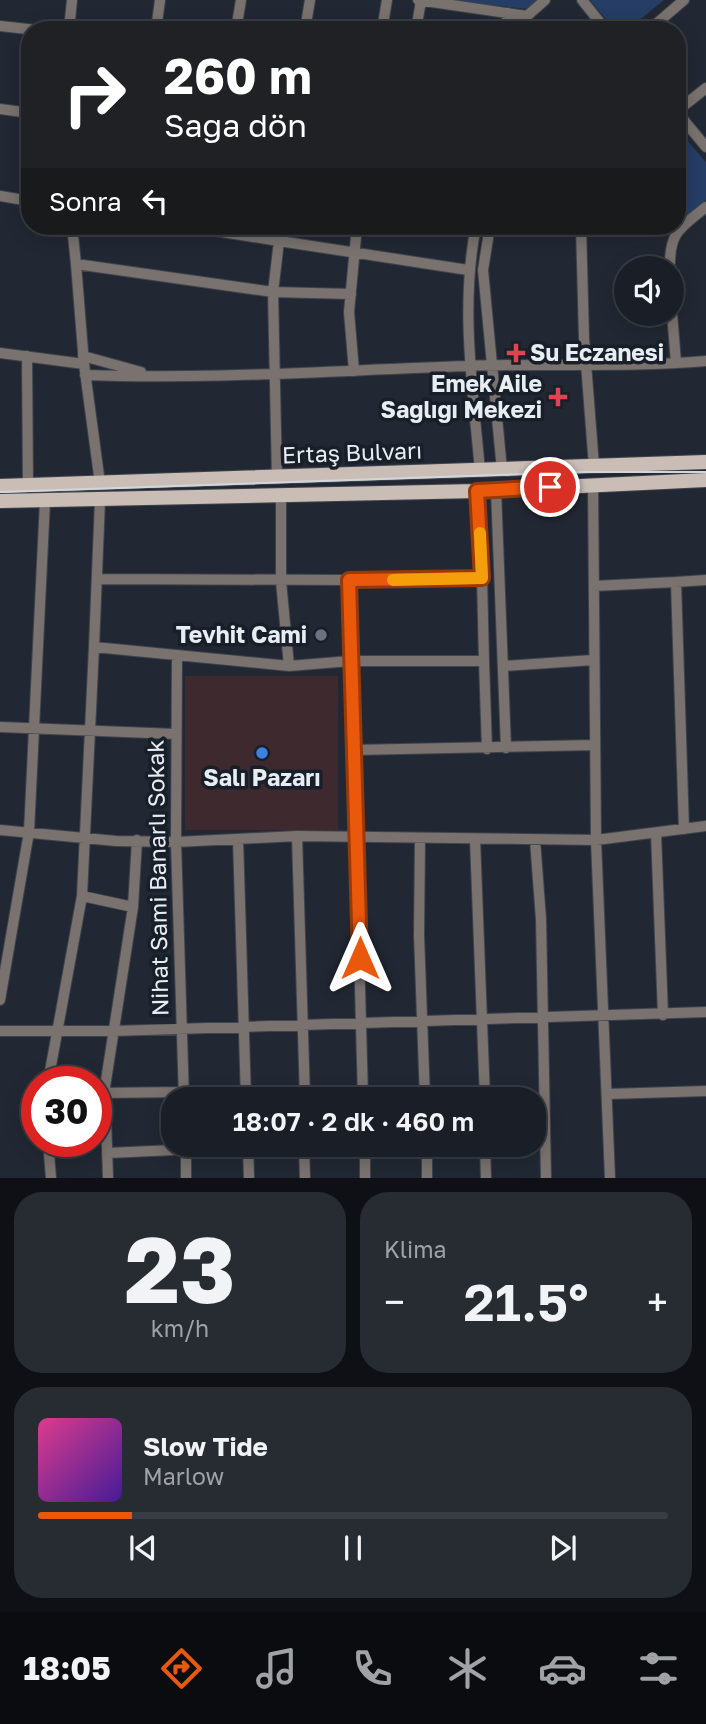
<!DOCTYPE html>
<html lang="tr">
<head>
<meta charset="utf-8">
<style>
	body { margin:0; font-family:"Golos Text",sans-serif; background:#272b32; color:#f1f3f6; height:100vh; display:flex; flex-direction:column; font-size:26px; white-space:nowrap }
	* { box-sizing:border-box; margin:0 }
	p { font-size:23px; color:#9fa2a7 }
	.icon { flex:none; width:38px; height:38px; fill:none; stroke:currentColor; stroke-width:2; stroke-linecap:round; stroke-linejoin:round }
	.map { position:relative; height:1178px; overflow:hidden }
	.details { display:flex; flex-direction:column; gap:14px; padding:14px; background:#0e1015; flex:1 }
	.details>* { flex:none }
	.hud { position:absolute; left:21px; top:21px; width:665px; height:214px; border-radius:28px; box-shadow:0 4px 18px #0003,0 0 0 2px #383c43; background:#202124; color:#fff; overflow:hidden }
	.tools { position:absolute; left:614px; top:256px; display:grid; gap:14px }
	.tools a { display:grid; place-items:center; width:70px; height:70px; border-radius:50%; background:#1a1e26; box-shadow:0 4px 18px #0003,0 0 0 2px #383c43; font-size:35px }
	.speed { position:absolute; left:21px; top:1066px; display:flex; gap:14px; font-size:35px; font-weight:700; text-align:center }
	.speed>* { display:grid; place-content:center; width:91px; height:91px; border-radius:50%; background:#1a1e26; box-shadow:0 4px 18px #0003,0 0 0 2px #383c43; line-height:1 }
	.speed .limit { border:10px solid #d22; background:#fff; color:#111 }
	.pin { position:absolute; display:grid; place-items:center; width:60px; height:60px; color:#fff; margin:-30px; border:4px solid #fff; border-radius:50%; box-shadow:0 2px 7px #0007 }
	.me { position:absolute; width:77px; margin:-38px; rotate:0deg; stroke-linejoin:round; filter:drop-shadow(0 0 5px #0008) }
	.turn { display:flex; align-items:center; gap:24px; height:147px; padding:0 28px; font-size:32px }
	.turn .icon { width:91px; height:91px; stroke-width:2.5 }
	.turn b { display:block; font-size:49px; line-height:60px }
	.then { display:flex; align-items:center; height:66px; padding:0 28px; background:#0003; gap:14px; font-size:26px }
	.big { font-size:52px; font-weight:600; line-height:1.1 }
	.details .widget { flex:1; display:flex; flex-direction:column; justify-content:center; gap:10px; min-width:0; padding:0 24px; border-radius:28px; background:#272b32 }
	.details .dial { align-items:center; gap:0 }
	.dial b { font-size:91px; line-height:1 }
	.song { display:flex; align-items:center; gap:21px }
	.cover { width:84px; height:84px; border-radius:10px; background:linear-gradient(135deg,hsl(330 70% 55%),hsl(260 70% 35%)) }
	.played { height:7px; border-radius:4px; background:linear-gradient(90deg,#ea580c 15%,#383c43 15%) }
	.keys { display:flex; justify-content:space-around; direction:ltr }
	.heat { display:flex; justify-content:space-between; align-items:center; font-size:38px; direction:ltr }
	.details .tiles { flex:1; display:grid; gap:14px; grid-template-columns:1fr 1fr }
	.widget:last-child { grid-column:span 2 }
	.trip { position:absolute; left:161px; top:1087px; width:385px; height:70px; border-radius:28px; background:#1a1e26; box-shadow:0 4px 18px #0003,0 0 0 2px #383c43; font-weight:600; line-height:70px; text-align:center }
	.tab-bar { display:flex; height:112px; justify-content:space-around; align-items:center; background:#0a0c0f; color:#9fa2a7 }
	.tab-bar .icon { width:49px; height:49px }
	.tab-bar .on { color:#ea580c }
	.tab-bar b { font-size:32px; color:#f1f3f6 }
	.map>svg:first-child { display:block }
</style>
</head>
<body>
<div class="map">
<svg width="706" height="1178" viewBox="0 0 706 1178">
	<rect width="100%" height="100%" fill="#222833"/>
	<path fill="#3d292e" d="M185,676h153v154h-153z"/>
	<path fill="#263d66" d="M442,0h96l-10,9z
		M590,0h74l-37,30h-12z
		M677,129l29,33v38l-29,23z"/>
	<g fill="none" stroke-linecap="round" stroke-linejoin="round">
		<defs>
			<path id="minor" d="M418,0l109,16 18,-16
				M582,0l24,30
				M0,26l36,4
				M69,30l3,-30
				M156,30l4,-30
				M236,30l5,-30
				M305,30l5,-30
				M382,30l5,-30
				M416,30l5,-29
				M505,30l3,-17
				M524,30l3,-14
				M649,30l35,-30
				M0,109l30,4
				M677,111l29,-23
				M677,112l29,35
				M0,196l30,5
				M72,226l4,38 197,28 78,2
				M185,226l94,15
				M476,226c-16,80 -3,164 4,245
				M490,226l-7,44 19,200
				M581,226l3,112 10,128
				M76,264l8,100 16,119
				M670,268c-1,-36 10,-40 36,-61
				M672,313l4,50
				M0,353l84,11
				M27,356l1,130
				M83,356l58,16
				M354,371l-5,-59 8,-86
				M85,375c128,5 255,-5 382,-9 80,-3 159,2 239,-5
				M277,478l-4,-186 6,-51 189,29
				M593,484l3,356 14,338
				M496,490l10,258
				M281,494v87l8,85
				M100,500l-6,147 195,19 61,-5h134l-2,-83
				M97,579l252,1
				M594,586l82,-4
				M177,655l-1,187 8,257
				M484,661l3,88
				M503,666l90,-6
				M0,727l175,7
				M353,750l242,-5
				M684,829l-8,-247 30,-2
				M0,830l116,11 60,1 121,-6 8,263
				M656,833l7,182
				M297,836l299,4 110,-14
				M420,838l-1,97 6,164
				M238,839l8,260
				M475,839l10,260
				M535,840l6,79 5,259
				M82,896l51,11
				M0,1000l29,-168 16,-331
				M0,1031h113l593,-19
				M48,1082l34,-186 12,-249
				M96,1093l88,-1
				M608,1094l98,-3
				M363,1099l-14,-519 133,-2 -5,-87
				M48,1141l3,37
				M186,1144v34
				M248,1144l1,34
				M365,1144v34
				M427,1144v34
				M485,1144l1,34
				M304,1145l1,33
				M108,1153l196,-9
				M108,1178l-3,-91 28,-180 4,-67"/>
			<path id="major" d="M0,486l706,-24
				M0,501l477,-10 229,-11"/>
		</defs>
		<use href="#minor" stroke="#3e444e" stroke-width="12"/>
		<use href="#major" stroke="#3e444e" stroke-width="16"/>
		<use href="#minor" stroke="#79726e" stroke-width="10"/>
		<use href="#major" stroke="#cabdb5" stroke-width="14"/>
		<path stroke="#d1d6dd" stroke-width="2" d="M0,492l584,-20h122"/>
	</g>
	<g fill="none" stroke-linecap="round" stroke-linejoin="round">
		<defs>
			<path id="route" d="M360,958l-11,-378 133,-2 -5,-87 73,-4"/>
		</defs>
		<use href="#route" stroke="#983908" stroke-width="18"/>
		<use href="#route" stroke="#ea580c" stroke-width="12"/>
		<path stroke="#f59e0b" stroke-width="12" d="M393,580l89,-2 -2,-45"/>
	</g>
	<g fill="#e0444e" stroke="#191f29" stroke-width="2.5">
		<path d="M512.5 342.5h7v7h7v7h-7v7h-7v-7h-7v-7h7z"/>
		<path d="M554.5 386.5h7v7h7v7h-7v7h-7v-7h-7v-7h7z"/>
	</g>
	<circle fill="#6b7280" stroke="#191f29" stroke-width="2.5" cx="321" cy="635" r="7"/>
	<circle fill="#3f7fe0" stroke="#191f29" stroke-width="2.5" cx="262" cy="753" r="7"/>
	<g text-anchor="middle" stroke-width="7" stroke-linejoin="round" paint-order="stroke">
		<g font-size="23" font-weight="bold" fill="#e8edf4" stroke="#191f29" text-anchor="end">
			<text x="530" y="361" text-anchor="start">Su Eczanesi</text>
			<text x="542" y="392">Emek Aile<tspan x="542" dy="26">Sağlığı Mekezi</tspan></text>
			<text x="307" y="643">Tevhit Cami</text>
			<text x="262" y="786" text-anchor="middle">Salı Pazarı</text>
		</g>
		<g font-size="23" fill="#e8edf4" stroke="#191f29">
			<text transform="translate(352 453) rotate(-2)" y="8">Ertaş Bulvarı</text>
			<text transform="translate(158 878) rotate(-91)" y="8">Nihat Sami Banarlı Sokak</text>
		</g>
	</g>
</svg>
<div class="tools">
<a><svg class="icon" aria-label="sound" viewBox="0 0 24 24"><path d="M4 9h4l5-4v14l-5-4H4zM17 9q2 3 0 6"/></svg></a>
</div>
<div class="speed"><div class="limit">30</div></div>
<div class="pin" style="left:550px;top:487px;background:#d93025"><svg class="icon" aria-label="arrive" viewBox="0 0 24 24"><path d="M6 21V4h12l-3 4 3 4H6"/></svg></div>
<svg class="me" style="left:360px;top:958px" viewBox="-20 -20 40 40"><path d="M0-17L14 15 0 8-14 15z" fill="#ea580c" stroke="#fff" stroke-width="4"/></svg>
<div class="trip">18:07 · 2 dk · 460 m</div>
<div class="hud">
<div class="turn"><svg class="icon" aria-label="right" viewBox="0 0 24 24"><path d="M7 20v-9h11M14 6l5 5-5 5"/></svg><div><b>260 m</b>Sağa dön</div></div>
<div class="then">Sonra<svg class="icon" aria-label="left" viewBox="0 0 24 24"><path d="M17 20v-9H6M10 6l-5 5 5 5"/></svg></div>
</div>
</div>
<section class="details">
<div class="tiles">
<div class="widget dial"><b>23</b><p>km/h</p></div>
<div class="widget"><p>Klima</p>
<div class="heat"><a>−</a><b class="big">21.5°</b><a>+</a></div>
</div>
<div class="widget">
<div class="song"><i class="cover"></i><div><b>Slow Tide</b><p>Marlow</p></div></div>
<div class="played"></div>
<div class="keys"><svg class="icon" aria-label="previous" viewBox="0 0 24 24"><path d="M18 5L8 12l10 7zM5 5v14"/></svg><svg class="icon" aria-label="pause" viewBox="0 0 24 24"><path d="M8 5v14M16 5v14"/></svg><svg class="icon" aria-label="next" viewBox="0 0 24 24"><path d="M6 5l10 7-10 7zM19 5v14"/></svg></div>
</div>
</div>
</section>
<nav class="tab-bar">
<b>18:05</b>
<svg class="icon on" aria-label="directions" viewBox="0 0 24 24"><path d="M12 3l9 9-9 9-9-9zM9 14v-3h6M13 9l2 2-2 2"/></svg>
<svg class="icon" aria-label="music" viewBox="0 0 24 24"><path d="M9 18V5l10-2v13"/><circle cx="6" cy="18" r="3"/><circle cx="16" cy="16" r="3"/></svg>
<svg class="icon" aria-label="phone" viewBox="0 0 24 24"><path d="M5 4h4l2 5-3 2q2 4 5 5l2-3 5 2v4C11 20 4 13 5 4z"/></svg>
<svg class="icon" aria-label="climate" viewBox="0 0 24 24"><path d="M12 3v18M4 7l16 10M4 17L20 7"/></svg>
<svg class="icon" aria-label="car" viewBox="0 0 24 24"><path d="M5 17H2v-5l4-1 3-4h7l3 4 3 1v5h-3M9 17h6M6 11h13"/><circle cx="7" cy="17" r="2"/><circle cx="17" cy="17" r="2"/></svg>
<svg class="icon" aria-label="filters" viewBox="0 0 24 24"><path d="M4 7h16M4 17h16"/><circle cx="9" cy="7" r="2"/><circle cx="15" cy="17" r="2"/></svg>
</nav>
</body>
</html>
